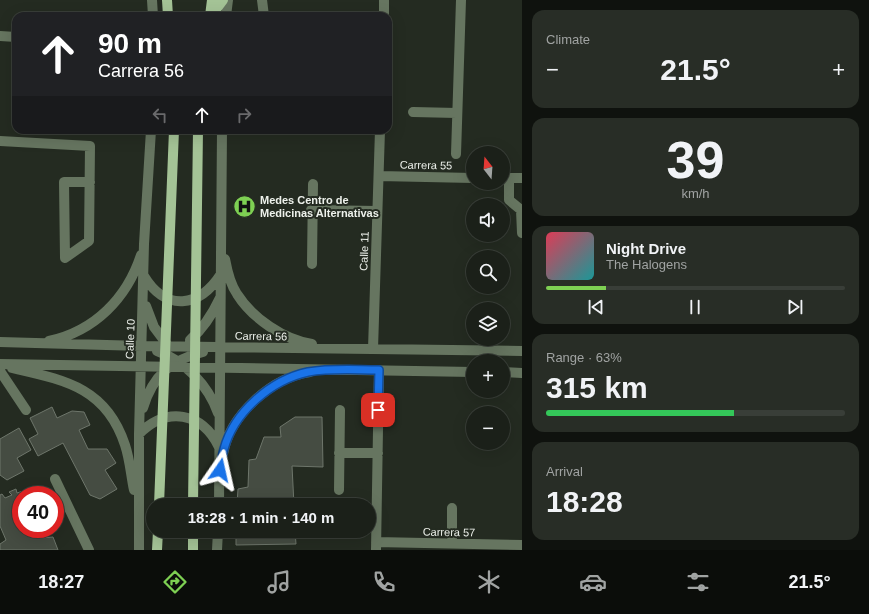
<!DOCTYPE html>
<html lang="en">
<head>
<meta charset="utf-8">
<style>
	body { margin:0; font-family:Helvetica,sans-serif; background:#282d26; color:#f1f3f6; height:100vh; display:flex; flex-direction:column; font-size:15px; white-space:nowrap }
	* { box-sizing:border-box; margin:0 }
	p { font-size:13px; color:#a0a3a2 }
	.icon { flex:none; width:22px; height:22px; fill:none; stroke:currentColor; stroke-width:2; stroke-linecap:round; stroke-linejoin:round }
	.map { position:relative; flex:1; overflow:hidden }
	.sheet { display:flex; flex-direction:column; gap:10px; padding:10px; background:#0f120e; width:347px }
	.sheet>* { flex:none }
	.hud { position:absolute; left:12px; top:12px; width:380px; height:122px; border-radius:12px; box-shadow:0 4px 16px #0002,0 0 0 1px #393e38; background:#202124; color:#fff; overflow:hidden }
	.needle { width:26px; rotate:343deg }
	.tools { position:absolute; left:466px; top:146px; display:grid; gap:8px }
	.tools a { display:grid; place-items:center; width:44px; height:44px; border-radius:50%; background:#1b2019; box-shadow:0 4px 16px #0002,0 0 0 1px #393e38; font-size:20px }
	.speed { position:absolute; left:12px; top:486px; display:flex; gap:8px; font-size:20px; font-weight:700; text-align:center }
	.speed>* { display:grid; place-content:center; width:52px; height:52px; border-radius:50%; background:#1b2019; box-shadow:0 4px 16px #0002,0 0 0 1px #393e38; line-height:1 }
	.speed .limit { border:6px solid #d22; background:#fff; color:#111 }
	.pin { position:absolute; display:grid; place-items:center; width:34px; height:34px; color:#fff; margin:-17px; border-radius:8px; box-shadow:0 2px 6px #0006 }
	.me { position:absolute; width:44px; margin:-22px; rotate:11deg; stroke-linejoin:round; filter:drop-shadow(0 0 3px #0008) }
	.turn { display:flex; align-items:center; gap:14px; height:84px; padding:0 20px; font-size:18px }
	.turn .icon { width:52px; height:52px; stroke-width:2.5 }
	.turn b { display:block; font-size:28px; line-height:34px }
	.lanes { display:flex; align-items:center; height:38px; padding:0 20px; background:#0003; justify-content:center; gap:20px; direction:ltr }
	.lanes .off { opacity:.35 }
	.big { font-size:30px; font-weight:700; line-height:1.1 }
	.sheet .widget { flex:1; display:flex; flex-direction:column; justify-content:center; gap:6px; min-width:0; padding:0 14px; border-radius:12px; background:#282d26 }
	.sheet .dial { align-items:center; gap:0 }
	.dial b { font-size:52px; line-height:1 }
	.song { display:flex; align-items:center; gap:12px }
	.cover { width:48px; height:48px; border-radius:6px; background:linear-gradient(135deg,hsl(350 70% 55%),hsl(180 70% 35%)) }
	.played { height:4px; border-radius:2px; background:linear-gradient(90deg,#7ed053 20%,#393e38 20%) }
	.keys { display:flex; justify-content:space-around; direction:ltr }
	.heat { display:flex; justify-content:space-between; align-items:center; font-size:22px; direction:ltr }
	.charge { height:6px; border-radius:3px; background:linear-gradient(90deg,#34c759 63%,#393e38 0) }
	.trip { position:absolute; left:146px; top:498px; width:230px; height:40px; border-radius:20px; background:#1b2019; box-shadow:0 4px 16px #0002,0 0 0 1px #393e38; font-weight:700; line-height:40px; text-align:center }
	.tab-bar { display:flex; height:64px; justify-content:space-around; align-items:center; background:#0b0d0a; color:#a0a3a2 }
	.tab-bar .icon { width:28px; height:28px }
	.tab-bar .selected { color:#7ed053 }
	.tab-bar b { font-size:18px; color:#f1f3f6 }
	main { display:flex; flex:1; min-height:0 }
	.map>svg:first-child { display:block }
</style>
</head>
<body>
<main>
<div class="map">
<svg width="522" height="550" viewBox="0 0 522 550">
	<rect width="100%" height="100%" fill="#242b21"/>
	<path fill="#454c42" stroke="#6e766b" d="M52,407l5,11 15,-7 12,1 6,13 -11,5 9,19h19l9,14 -11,7 12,19 -17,10 -10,-4 -27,-52 -25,13 -9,-17 9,-5 -8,-16z
		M295,417h27l1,50 -31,-1 2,39h-57l1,-16 10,-2 1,-27 7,-1 8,-22h17l-1,-10z
		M19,428l12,22 -14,8 7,13 -17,9 -7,-5v-36z
		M36,487l5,8h-20v34h15l4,9 13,-1 5,13h-58v-6l6,-4 -6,-14v-31l2,-1 3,4 7,-3 -3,-3 7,-3 1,4z
		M236,531h59l1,13 -60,1z"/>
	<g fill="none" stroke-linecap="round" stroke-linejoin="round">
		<path stroke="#667560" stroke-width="10" d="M152,0l1,16
			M262,0l2,16
			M226,16l2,-16
			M384,16v-16
			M0,36l16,1
			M413,112l44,1
			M0,141l90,5 -1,95 -24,17 -1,-76h26
			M456,154l5,-154
			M379,176l94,2
			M503,178h19
			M509,178v22l12,10 1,23
			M311,210l66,1
			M225,259c2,11 5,25 12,35 15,24 47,46 75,50
			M312,264l1,-80
			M144,276c22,36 55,32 77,-2
			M146,306l8,21 15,20
			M190,340c14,-12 22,-25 30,-42
			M49,341c46,-10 78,-43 92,-86
			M0,342l142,4 380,5
			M373,349l7,-219
			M157,351c28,10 51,34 61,62
			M0,364l473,8
			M12,368c52,12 94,19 113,77 5,15 6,31 9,45
			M0,371l26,39
			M503,372l19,1
			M143,408c10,-33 28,-48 60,-56
			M139,434c28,-28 63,-22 80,13
			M339,453h39
			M223,454c7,-39 48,-76 87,-82
			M55,479l34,71
			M339,490l1,-80
			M219,505l3,-375
			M452,508v36
			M376,542l146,3
			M139,550v-116l5,-190 7,-114
			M217,550l1,-19
			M376,550l3,-180"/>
		<path stroke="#a4c396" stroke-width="10" d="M167,0l1,16
			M210,16l2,-16
			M211,16l12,-16
			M193,531v19
			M157,550l1,-19"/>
		<path stroke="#a4c396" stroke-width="10" d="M159,505l15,-375
			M193,505l5,-375"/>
	</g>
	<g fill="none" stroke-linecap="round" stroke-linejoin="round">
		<defs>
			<path id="route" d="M220,470c1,-7 2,-14 4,-21 10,-37 47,-69 84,-77 24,-4 47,-2 71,-2l-1,40"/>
		</defs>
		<use href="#route" stroke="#114b97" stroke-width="10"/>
		<use href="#route" stroke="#1a73e8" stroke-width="7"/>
	</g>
	<defs>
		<symbol id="hospital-disc" viewBox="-11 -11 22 22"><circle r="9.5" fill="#7ed053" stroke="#242b21"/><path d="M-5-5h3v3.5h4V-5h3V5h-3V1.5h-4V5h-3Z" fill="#111"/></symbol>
	</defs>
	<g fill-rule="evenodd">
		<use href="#hospital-disc" x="232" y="194" width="25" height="25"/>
	</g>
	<g text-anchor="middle" stroke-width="4" stroke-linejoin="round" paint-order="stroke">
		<g font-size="11" fill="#edf1eb" stroke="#242b21">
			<text transform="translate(426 165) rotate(1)" y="4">Carrera 55</text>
			<text transform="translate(364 251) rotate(-88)" y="4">Calle 11</text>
			<text transform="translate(261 336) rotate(1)" y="4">Carrera 56</text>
			<text transform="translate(130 339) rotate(-88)" y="4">Calle 10</text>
			<text transform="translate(449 532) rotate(1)" y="4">Carrera 57</text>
		</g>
		<g font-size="11" font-weight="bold" fill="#edf1eb" stroke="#242b21" text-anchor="start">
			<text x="260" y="204">Medes Centro de<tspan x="260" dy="13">Medicinas Alternativas</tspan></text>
		</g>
	</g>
</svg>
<div class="tools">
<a><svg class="needle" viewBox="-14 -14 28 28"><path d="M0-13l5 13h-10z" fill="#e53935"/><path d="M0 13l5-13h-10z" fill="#a0a3a2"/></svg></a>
<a><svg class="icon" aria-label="sound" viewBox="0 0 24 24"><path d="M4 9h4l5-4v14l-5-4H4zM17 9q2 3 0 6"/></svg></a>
<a><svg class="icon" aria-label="search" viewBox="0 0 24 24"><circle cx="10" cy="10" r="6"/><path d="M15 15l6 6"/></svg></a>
<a><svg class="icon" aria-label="layers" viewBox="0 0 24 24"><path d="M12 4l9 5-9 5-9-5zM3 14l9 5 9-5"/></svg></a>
<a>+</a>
<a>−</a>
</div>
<div class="speed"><div class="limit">40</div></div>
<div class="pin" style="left:378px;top:410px;background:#d93025"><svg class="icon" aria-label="arrive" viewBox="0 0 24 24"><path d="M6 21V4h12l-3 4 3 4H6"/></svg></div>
<svg class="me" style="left:220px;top:470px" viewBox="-20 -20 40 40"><path d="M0-17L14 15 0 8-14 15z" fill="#1a73e8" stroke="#fff" stroke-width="4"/></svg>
<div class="trip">18:28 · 1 min · 140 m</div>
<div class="hud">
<div class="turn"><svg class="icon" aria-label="ahead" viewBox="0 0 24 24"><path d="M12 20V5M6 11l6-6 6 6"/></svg><div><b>90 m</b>Carrera 56</div></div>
<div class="lanes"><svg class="icon off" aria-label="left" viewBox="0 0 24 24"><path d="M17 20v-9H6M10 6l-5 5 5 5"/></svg><svg class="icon" aria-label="ahead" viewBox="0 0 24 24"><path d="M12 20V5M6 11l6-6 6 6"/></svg><svg class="icon off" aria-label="right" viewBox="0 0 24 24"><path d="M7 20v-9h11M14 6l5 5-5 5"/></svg></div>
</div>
</div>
<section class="sheet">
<div class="widget"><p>Climate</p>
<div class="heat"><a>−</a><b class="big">21.5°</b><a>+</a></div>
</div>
<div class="widget dial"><b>39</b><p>km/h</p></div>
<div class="widget">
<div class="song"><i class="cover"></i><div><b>Night Drive</b><p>The Halogens</p></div></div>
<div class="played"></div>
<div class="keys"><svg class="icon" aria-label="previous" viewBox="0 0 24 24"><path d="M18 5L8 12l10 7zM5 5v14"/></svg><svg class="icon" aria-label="pause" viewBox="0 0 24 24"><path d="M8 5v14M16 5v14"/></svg><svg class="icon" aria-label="next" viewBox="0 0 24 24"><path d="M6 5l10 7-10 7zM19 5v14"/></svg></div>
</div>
<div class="widget"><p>Range · 63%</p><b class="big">315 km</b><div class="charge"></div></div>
<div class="widget"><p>Arrival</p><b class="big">18:28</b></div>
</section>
</main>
<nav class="tab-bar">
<b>18:27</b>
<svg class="icon selected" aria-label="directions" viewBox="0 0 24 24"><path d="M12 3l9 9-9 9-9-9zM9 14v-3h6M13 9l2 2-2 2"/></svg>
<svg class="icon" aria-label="music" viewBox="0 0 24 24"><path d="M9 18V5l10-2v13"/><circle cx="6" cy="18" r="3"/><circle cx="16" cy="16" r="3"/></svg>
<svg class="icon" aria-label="phone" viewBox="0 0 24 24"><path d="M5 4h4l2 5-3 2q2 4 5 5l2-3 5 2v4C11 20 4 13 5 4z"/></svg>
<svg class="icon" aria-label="climate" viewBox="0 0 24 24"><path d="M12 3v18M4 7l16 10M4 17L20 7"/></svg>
<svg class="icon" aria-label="car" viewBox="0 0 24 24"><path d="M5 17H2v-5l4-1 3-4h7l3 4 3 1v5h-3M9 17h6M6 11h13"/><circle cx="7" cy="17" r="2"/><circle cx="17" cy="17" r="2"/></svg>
<svg class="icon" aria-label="filters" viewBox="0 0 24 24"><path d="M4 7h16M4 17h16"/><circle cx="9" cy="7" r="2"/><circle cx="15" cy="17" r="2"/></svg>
<b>21.5°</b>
</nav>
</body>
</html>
